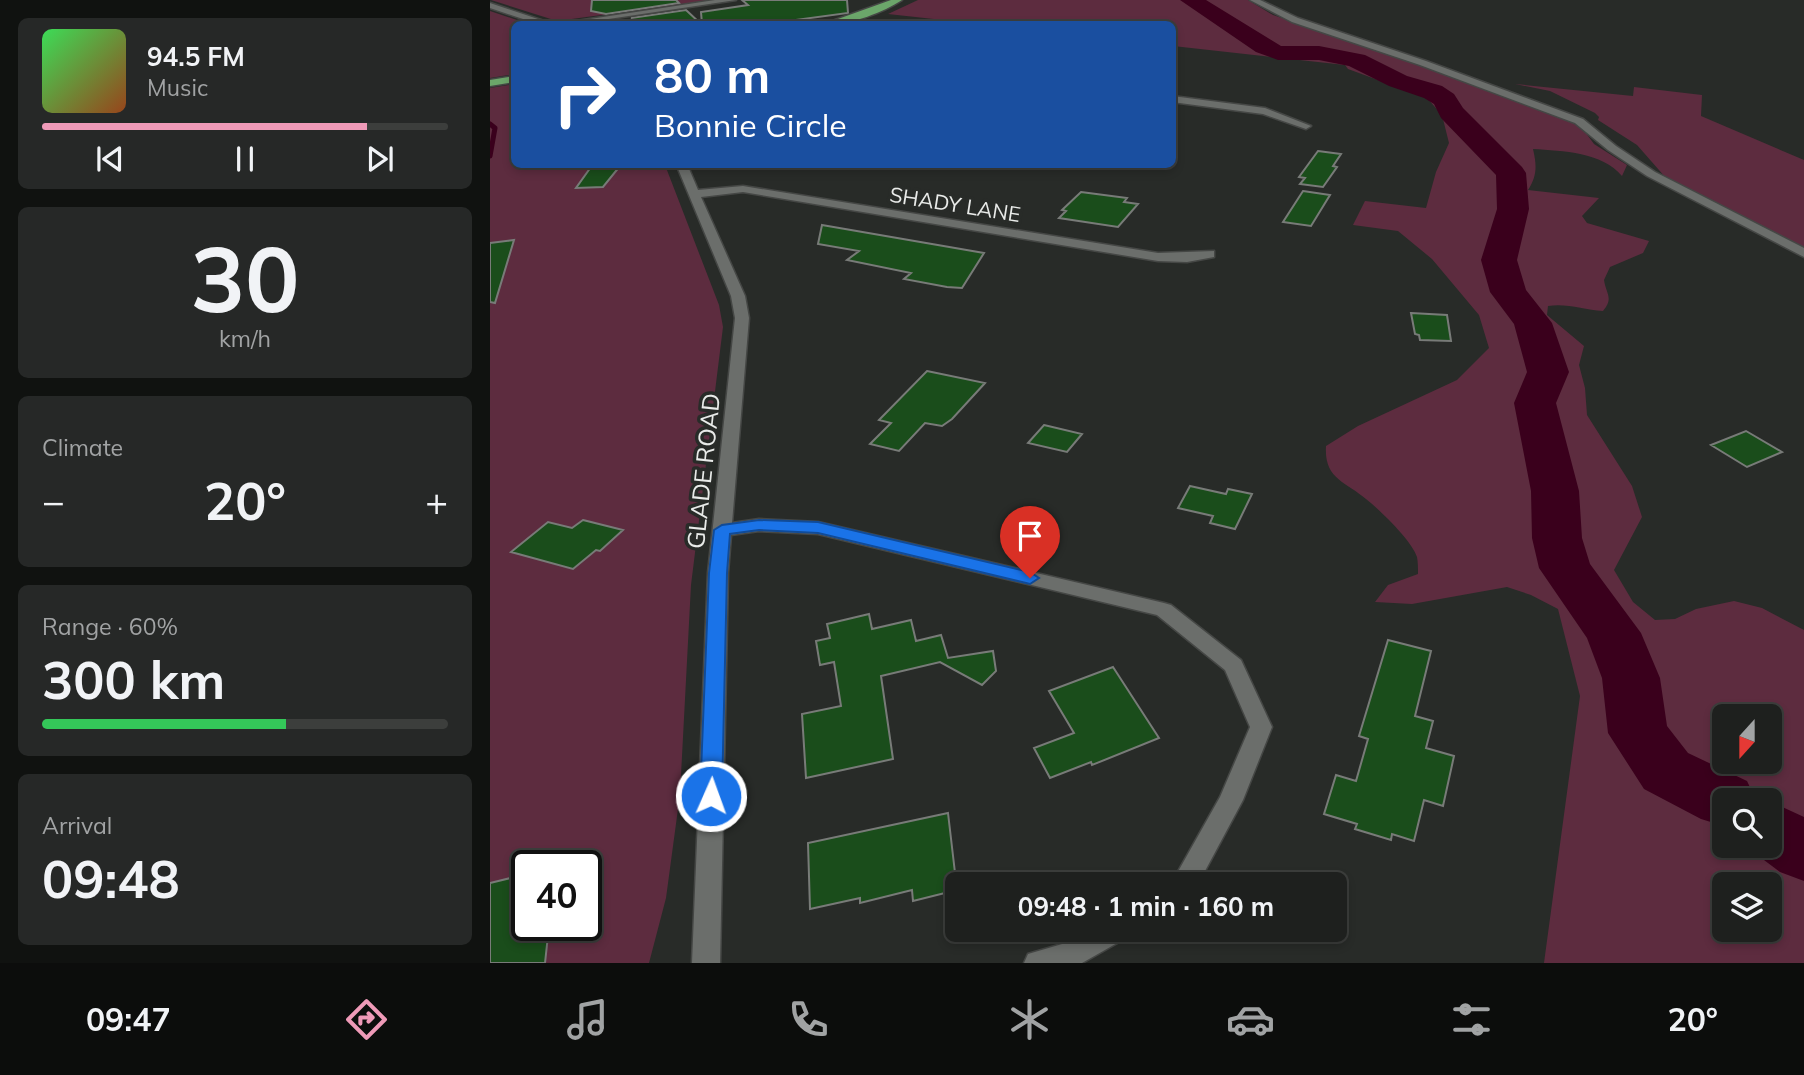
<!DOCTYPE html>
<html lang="en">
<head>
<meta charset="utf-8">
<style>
	body { margin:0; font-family:Mulish,sans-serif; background:#262827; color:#f1f3f6; height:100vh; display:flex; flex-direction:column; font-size:26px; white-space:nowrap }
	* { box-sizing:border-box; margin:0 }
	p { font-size:23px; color:#a1a3a4 }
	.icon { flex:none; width:38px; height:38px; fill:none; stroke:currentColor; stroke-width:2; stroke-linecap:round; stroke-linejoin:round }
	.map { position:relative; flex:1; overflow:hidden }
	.side { display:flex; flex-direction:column; gap:18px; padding:18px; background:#101210; width:490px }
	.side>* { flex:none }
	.hud { position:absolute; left:21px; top:21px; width:665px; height:147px; border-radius:10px; box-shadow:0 4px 10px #0003,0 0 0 2px #3c3e3c; background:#1a4fa0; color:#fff; overflow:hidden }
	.needle { width:46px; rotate:201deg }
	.tools { position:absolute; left:1222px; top:704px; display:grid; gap:14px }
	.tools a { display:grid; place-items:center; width:70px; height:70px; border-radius:10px; background:#1e201e; box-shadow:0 4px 10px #0003,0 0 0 2px #3c3e3c; font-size:35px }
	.speed { position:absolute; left:21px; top:850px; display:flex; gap:14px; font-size:35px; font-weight:700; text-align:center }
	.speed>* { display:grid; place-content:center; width:91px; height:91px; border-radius:50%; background:#1e201e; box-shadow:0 4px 10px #0003,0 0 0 2px #3c3e3c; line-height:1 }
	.speed .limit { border:4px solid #111; border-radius:10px; background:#fff; color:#111 }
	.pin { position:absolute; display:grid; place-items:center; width:60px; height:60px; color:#fff; margin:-72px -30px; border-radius:50% 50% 50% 0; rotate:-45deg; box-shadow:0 0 7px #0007 }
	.pin .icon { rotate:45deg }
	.me { position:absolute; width:77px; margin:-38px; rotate:2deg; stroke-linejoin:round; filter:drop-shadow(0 0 5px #0008) }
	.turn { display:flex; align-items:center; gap:24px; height:147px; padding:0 28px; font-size:32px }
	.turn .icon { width:91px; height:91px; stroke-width:2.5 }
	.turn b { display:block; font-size:49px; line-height:60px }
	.big { font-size:52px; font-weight:700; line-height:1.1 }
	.side .tile { flex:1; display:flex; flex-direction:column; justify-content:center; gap:10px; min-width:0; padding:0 24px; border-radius:10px; background:#262827 }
	.side .dial { align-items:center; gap:0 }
	.dial b { font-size:91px; line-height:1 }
	.song { display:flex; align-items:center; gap:21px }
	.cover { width:84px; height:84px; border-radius:10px; background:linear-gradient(135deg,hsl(130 70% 55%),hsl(20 70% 35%)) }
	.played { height:7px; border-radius:4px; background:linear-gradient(90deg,#ef9ab8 80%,#3c3e3c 80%) }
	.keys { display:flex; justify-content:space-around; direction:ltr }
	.heat { display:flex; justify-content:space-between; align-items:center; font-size:38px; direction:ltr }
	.charge { height:10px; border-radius:5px; background:linear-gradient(90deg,#34c759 60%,#3c3e3c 0) }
	.trip { position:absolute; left:455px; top:872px; width:402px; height:70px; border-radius:10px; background:#1e201e; box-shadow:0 4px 10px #0003,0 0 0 2px #3c3e3c; font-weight:700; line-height:70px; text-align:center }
	.menu { display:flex; height:112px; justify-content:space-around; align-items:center; background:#0c0d0c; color:#a1a3a4 }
	.menu .icon { width:49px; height:49px }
	.menu .active { color:#ef9ab8 }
	.menu b { font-size:32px; color:#f1f3f6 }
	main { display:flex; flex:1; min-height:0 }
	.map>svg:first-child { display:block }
</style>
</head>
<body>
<main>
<section class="side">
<div class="tile">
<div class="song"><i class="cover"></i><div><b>94.5 FM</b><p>Music</p></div></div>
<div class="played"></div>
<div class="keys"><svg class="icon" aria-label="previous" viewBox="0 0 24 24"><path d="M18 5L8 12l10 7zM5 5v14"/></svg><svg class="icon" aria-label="pause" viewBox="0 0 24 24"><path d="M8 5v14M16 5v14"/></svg><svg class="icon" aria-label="next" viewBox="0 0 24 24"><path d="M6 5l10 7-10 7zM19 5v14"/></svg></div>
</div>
<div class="tile dial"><b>30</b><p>km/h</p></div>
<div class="tile"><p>Climate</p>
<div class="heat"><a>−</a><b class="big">20°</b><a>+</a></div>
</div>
<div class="tile"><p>Range · 60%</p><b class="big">300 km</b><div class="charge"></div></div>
<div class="tile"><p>Arrival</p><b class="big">09:48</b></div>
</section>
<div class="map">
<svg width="1314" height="963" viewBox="0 0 1314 963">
	<rect width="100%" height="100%" fill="#282b28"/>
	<path fill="#5d2c3f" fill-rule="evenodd" d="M1,0h221l-155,21z
		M428,0h269l44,31 41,23 25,5 34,-2 18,3 93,40 8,14 56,60 5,35 -16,51 8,34 19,24 10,19 8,33 -16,33c6,26 17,51 21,77 4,30 3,68 14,95 14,35 47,58 59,95 4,14 10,32 9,47 -3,23 -7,23 11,43 21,25 57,38 86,53v32h45v-4l35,21v101h-260l36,-267 -22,-87 -27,-14 -24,-8 -95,17 -37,-2 13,-17 30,-11c0,-5 0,-12 -1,-17 -5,-16 -37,-47 -51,-58 -21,-18 -42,-20 -40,-53l32,-20 99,-46 32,-32 -10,-33 -47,-56 -34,-28 -45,-6 12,-24 61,7 10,-36 13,-29 -7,-28 -15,-17 -79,-29 -3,-4 -172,-19 -1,-22h-193l-91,-10zM1234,884h45v45h-45z
		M704,0h54l25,15 148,50 147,55 15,9 11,15 33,21 -5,11c-20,-24 -59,-25 -89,-27 4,17 4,27 -5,41l71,8 -17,18 5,7 62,18 -6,12 -33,14 -6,13c2,14 10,18 -1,31 -19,-1 -36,-8 -55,-5l-1,9 37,31 -5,19 6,23 2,27 45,71 10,31 -28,53 19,32 22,18 20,-1 21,-10 38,-8 28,7 42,22v215l-35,-23v-22h-33l-59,-35 -19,-17 -14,-22 -8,-54 -22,-47 -41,-56 -6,-26 -6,-62 -18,-70 12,-42 -20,-51 -22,-25 -10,-33 12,-50 -2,-37 -59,-60 -5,-12 -13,-9 -34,-11 -24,-15 -39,-13 -61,-4 -54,-28zM1234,716h45v45h-45z
		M0,11l39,13h-15v50l-24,4z
		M24,84v80l151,1 54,140 4,22 -32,258 -11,209 -14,104 -17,65h-159v-875zM37,866h59v60h-59z
		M1025,84l118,12 1,-9 68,8 -1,21 103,44v87l-138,-69 -29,-33 -39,-25 1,-3 -4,-4 -45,-22z"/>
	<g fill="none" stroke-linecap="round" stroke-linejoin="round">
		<path stroke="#3a001c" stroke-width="5" d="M0,124l5,4 -5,28"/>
		<path fill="#3a001c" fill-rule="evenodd" d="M690,0h26l75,46h38l46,9 42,21 35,10 12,8 9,14 59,59 4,6 3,36 -12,51 9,30 26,33 17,49 -13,31 23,88 3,47 8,26 51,69 19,45 7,48 21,27 59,28 9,19h-32v26l-23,-7 -57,-30 -36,-56 -6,-55 -15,-40 -48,-70 -7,-30 -1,-47 -17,-88 13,-31 -13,-48 -24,-32 -9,-32 16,-51 -1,-34 -55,-57 -7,-14 -10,-6 -35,-12 -40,-20 -30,-6h-41l-22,-8z
			M1279,801l35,16v64l-24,-9 -36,-27h25z"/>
	</g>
	<path fill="#1a4d1b" stroke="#787b78" stroke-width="2" d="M102,0h84l3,3 -73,11 -15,-3z
		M252,0h105l1,13 -82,11h-64l-1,-12 47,-7z
		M196,10l15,14h-59v-4l-11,-2z
		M828,151l23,3 -8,12 4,1 -14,20 -23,-3 5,-6 -6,-1z
		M130,166l-17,21 -27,1 15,-21z
		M813,191l27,4 -19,31 -28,-4z
		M591,192l46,6 -3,4 14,2 -20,23 -59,-9 7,-7 -4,-1z
		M332,225l162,28 -22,35 -15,-1 -43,-8 7,-6 -64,-13 12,-9 -41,-7z
		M24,240l-19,63 -5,-1v-59z
		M921,313l36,2 4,26 -31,-1 -1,-5 -4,-1z
		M437,371l58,12 -33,36 -10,7 -17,-3 -26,28 -29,-7 21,-21 -12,-3z
		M554,425l38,9 -15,18 -39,-9z
		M1256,431l36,21 -35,15 -36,-22z
		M700,486l36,8 2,-5 24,5 -17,35 -25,-6 3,-7 -35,-8z
		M93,520l40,10 -23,21 -4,-1 -23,19 -62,-17 37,-30 24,6z
		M379,614l3,15 39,-9 5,21 25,-6 7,23 45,-7 3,20 -14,14 -42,-23 -59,14 12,83 -87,19 -4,-64 39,-8 -7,-44 -14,3 -4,-24 14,-3 -3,-14z
		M898,640l43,11 -16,65 18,5 -7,27 28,8 -11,50 -19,-6 -10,41 -22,-7 -1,6 -36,-11 2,-5 -33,-10 12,-39 20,6 12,-42 -9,-3z
		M623,667l46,71 -67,27 -1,-3 -41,16 -16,-30 40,-15 -25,-42z
		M458,813l9,77 -44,11 -1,-11 -52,13v-5l-50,11 -2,-66z
		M37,874v52h22l-4,37h-55v-80z"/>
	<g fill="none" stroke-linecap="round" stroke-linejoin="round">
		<defs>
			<path id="minor" d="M225,0h21l-161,24h-18z
				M760,0h10l38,18 128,43 157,58 33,27 39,26 149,76v9l-157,-81 -39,-26 -33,-27 -155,-58 -128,-43z
				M0,3l57,19 1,2h-10l-48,-16z
				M682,96l93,12 46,18 -5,3 -43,-15 -91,-12z
				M186,164h11l11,26 45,-4 415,67 56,-2v6l-27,5 -29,-1 -415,-69 -42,5 44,99 4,22 -17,205 27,-4 59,3 346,81 7,2 70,55 31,67 -29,73 -45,84h-27l49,-87 30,-70 -25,-57 -68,-55 -339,-81 -59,-3 -28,4 -3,38 -8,390h-28l16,-390 27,-255 -4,-22z
				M602,929h38l-4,9 -44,25h-58l4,-9 41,-12z"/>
			<path id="major" d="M401,0h11c-20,13 -54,26 -78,24z
				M24,76v6l-24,4v-6z"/>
		</defs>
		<use href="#minor" stroke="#454745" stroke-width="3"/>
		<use href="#major" stroke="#454745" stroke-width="3"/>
		<use href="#minor" fill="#6b6e6b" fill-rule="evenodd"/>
		<use href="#major" fill="#6ba66a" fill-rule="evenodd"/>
	</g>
	<path fill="#1a73e8" stroke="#114b97" stroke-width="2" d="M269,520l59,2 212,50 9,6 -9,6 -212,-51 -59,-3 -29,4 -3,39 -5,223 -3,6 -8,3 -7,-3 -4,-6 9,-223 5,-43 8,-5z"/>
	<g text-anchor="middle" stroke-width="7" stroke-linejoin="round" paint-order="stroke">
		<g font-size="21" fill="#e9ebe9" stroke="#282b28">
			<text transform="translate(465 205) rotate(9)" y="7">SHADY LANE</text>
		</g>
		<g font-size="24" fill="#e9ebe9" stroke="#282b28">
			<text transform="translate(214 471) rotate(-84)" y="8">GLADE ROAD</text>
		</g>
	</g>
</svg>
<div class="tools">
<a><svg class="needle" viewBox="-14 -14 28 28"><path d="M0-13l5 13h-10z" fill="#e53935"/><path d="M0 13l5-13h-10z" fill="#a1a3a4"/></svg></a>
<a><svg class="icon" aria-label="search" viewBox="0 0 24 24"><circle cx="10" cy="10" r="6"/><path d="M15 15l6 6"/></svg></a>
<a><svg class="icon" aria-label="layers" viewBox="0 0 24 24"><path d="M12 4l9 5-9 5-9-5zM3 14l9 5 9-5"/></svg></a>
</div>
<div class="speed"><div class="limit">40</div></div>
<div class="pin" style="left:540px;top:578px;background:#d93025"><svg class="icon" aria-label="arrive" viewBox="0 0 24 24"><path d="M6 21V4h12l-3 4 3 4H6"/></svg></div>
<svg class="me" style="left:221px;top:796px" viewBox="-20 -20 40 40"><circle r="17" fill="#1a73e8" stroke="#fff" stroke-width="3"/><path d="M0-11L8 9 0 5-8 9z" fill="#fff"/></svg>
<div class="trip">09:48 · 1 min · 160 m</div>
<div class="hud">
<div class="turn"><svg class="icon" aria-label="right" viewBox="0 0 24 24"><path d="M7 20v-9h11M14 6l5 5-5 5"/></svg><div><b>80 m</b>Bonnie Circle</div></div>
</div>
</div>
</main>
<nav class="menu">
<b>09:47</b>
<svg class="icon active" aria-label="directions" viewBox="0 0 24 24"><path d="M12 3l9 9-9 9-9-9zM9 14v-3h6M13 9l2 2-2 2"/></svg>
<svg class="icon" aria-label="music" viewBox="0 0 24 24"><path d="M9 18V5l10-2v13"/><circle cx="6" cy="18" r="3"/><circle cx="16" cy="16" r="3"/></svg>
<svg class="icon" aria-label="phone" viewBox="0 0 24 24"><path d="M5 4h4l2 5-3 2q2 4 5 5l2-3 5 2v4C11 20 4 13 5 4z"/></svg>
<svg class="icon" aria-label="climate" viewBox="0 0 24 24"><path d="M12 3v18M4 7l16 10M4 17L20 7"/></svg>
<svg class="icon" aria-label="car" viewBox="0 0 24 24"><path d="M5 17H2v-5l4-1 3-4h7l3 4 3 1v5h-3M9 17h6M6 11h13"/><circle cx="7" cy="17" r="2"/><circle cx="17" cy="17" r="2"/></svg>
<svg class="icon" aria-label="filters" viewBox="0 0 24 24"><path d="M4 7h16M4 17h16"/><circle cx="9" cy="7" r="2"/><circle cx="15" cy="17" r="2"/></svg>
<b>20°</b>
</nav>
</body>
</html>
